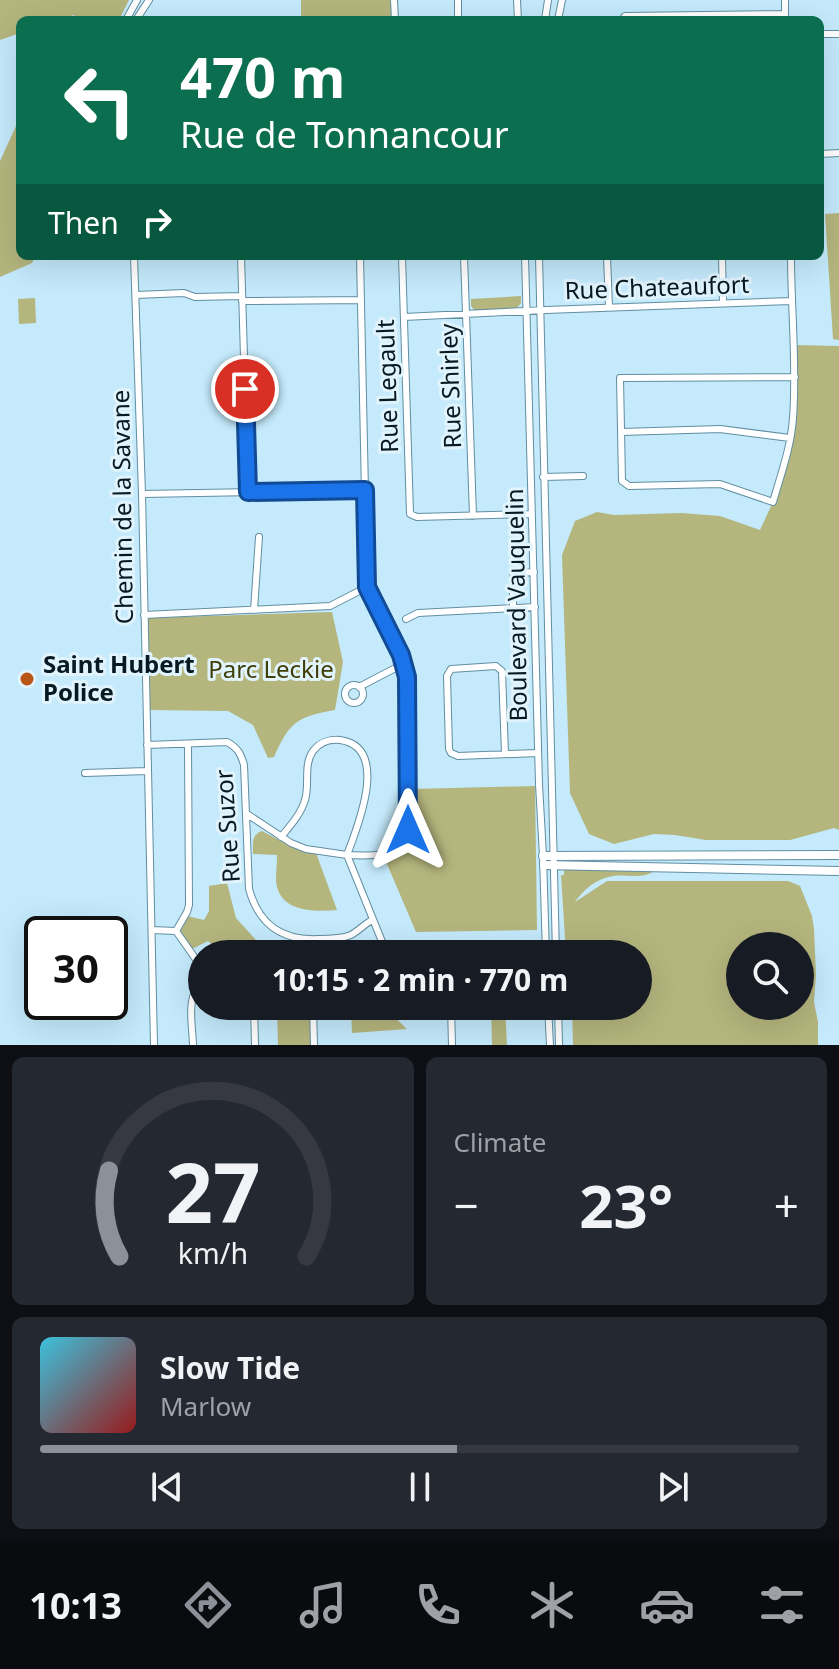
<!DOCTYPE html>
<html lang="en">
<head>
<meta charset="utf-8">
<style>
	body { margin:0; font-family:"Noto Sans",sans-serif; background:#242831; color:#f1f3f6; height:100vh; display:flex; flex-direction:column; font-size:30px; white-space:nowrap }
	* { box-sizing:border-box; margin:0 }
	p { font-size:26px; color:#9ea1a6 }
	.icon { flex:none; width:44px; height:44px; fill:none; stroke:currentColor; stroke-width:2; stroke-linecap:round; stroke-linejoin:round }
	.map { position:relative; height:1045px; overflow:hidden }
	.panel { display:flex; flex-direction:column; gap:12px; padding:12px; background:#0d0f14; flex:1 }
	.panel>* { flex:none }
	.guide { position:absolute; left:16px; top:16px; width:808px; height:244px; border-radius:12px; box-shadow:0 8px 32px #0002; background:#0b6e4f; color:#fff; overflow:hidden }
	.buttons { position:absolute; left:726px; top:932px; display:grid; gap:16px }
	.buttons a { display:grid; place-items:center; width:88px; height:88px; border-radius:50%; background:#171b24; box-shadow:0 8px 32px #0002; font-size:40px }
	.speed { position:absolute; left:24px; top:916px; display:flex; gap:16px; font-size:40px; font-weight:700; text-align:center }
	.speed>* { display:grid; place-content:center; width:104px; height:104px; border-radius:50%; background:#171b24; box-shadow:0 8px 32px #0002; line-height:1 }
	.speed .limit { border:4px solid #111; border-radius:12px; background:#fff; color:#111 }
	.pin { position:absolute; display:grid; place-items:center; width:68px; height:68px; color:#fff; margin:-34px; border:4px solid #fff; border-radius:50%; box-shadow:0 2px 8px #0007 }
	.me { position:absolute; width:88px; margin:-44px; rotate:0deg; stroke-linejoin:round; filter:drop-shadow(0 0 6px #0008) }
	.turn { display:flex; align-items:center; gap:28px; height:168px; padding:0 32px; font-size:36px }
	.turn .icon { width:104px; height:104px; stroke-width:2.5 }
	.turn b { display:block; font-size:56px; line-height:68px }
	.then { display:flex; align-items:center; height:76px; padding:0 32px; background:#0003; gap:16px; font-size:30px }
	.big { font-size:60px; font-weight:700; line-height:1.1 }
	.panel .tile { flex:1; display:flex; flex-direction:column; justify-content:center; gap:12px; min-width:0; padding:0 28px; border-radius:12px; background:#242831 }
	.panel .dial { align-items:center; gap:0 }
	.dial svg { height:208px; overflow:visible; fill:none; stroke:#363941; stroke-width:7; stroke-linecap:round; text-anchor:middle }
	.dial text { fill:#f1f3f6; stroke:none }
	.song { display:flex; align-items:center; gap:24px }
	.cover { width:96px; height:96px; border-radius:12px; background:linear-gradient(135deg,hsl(190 70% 55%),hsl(0 70% 35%)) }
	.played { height:8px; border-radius:4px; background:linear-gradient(90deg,#8c9099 55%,#363941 55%) }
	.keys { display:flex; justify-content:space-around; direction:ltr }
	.heat { display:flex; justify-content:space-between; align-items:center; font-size:44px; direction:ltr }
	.panel .tiles { flex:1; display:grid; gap:12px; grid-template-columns:1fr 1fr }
	.tile:last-child { grid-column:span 2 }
	.trip { position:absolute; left:188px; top:940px; width:464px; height:80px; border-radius:40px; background:#171b24; box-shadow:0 8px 32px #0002; font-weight:700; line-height:80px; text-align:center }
	.tab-bar { display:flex; height:128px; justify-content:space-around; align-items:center; background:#090b0e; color:#9ea1a6 }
	.tab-bar .icon { width:56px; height:56px }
	.tab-bar .active { color:#8c9099 }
	.tab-bar b { font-size:36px; color:#f1f3f6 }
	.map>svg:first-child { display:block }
</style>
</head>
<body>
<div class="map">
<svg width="839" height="1045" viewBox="0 0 839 1045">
	<rect width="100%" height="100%" fill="#c4eafb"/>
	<path fill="#b5b57e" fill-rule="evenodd" d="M0,0h129l-10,20h-43l-2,-5 -14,5h-40v13l-20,7z
		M301,0h91l1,20h-92z
		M20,125v131h16l-4,7 -32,14v-116l16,-35z
		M839,213v127l-6,-1 -8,-125z
		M521,296v7l-4,5 -42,3 -4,-5v-7z
		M35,298l1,25 -17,1 -1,-25z
		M793,345l46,1v484l-5,-2 -44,12h-84l-31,-5 -21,-1 -40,10 -25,-10 -19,-41 -8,-238 13,-34 22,-9 17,3 67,-2 39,3 40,14 13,-28 20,-82z
		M332,612l11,50 -8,48c-38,7 -45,11 -61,47l-6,1 -15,-33 -25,-14 -79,-1 -3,-92z
		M535,786l2,144 -121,2 -32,-75 25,-16 4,-42 -1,-10z
		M262,831l32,17 22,5 21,57c-25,2 -58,2 -61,-29 0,-9 1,-18 1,-26l-24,-1c0,-11 -2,-19 9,-23z
		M565,868l88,4c-13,7 -26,2 -40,4 -16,2 -30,14 -38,26l32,-21h181l12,5 12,30 2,13 2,46 -2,27 4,20v23h-245l-1,-39h66v-52h-72l-5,-79h3v-6zM740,946h60v60h-60z
		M227,883l9,35 30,33 16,3h-33l-13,-10 -11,10h-3l-14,-13 -16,8 -14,-21 9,-12 17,4 5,-9v-25z
		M277,1006h35l-1,39h-33z
		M351,1006h32l24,23 -55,4z
		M491,1006h14l2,39h-15z"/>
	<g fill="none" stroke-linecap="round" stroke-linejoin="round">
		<defs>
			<path id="minor" d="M394,0l1,20
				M458,0v20
				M517,0l1,20
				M126,20l11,-20
				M136,20l13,-20
				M545,20l3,-20
				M558,20l4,-20
				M622,20l3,-4 160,-2
				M785,20v-20
				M820,34h19
				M820,154l19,-1
				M134,256l8,238 12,551
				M241,256l7,236
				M402,256l8,258 7,3 115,-3
				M464,256l9,260
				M525,256l14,528 4,72 3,98
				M539,256l17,698
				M607,256l2,51
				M722,256l1,47
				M791,256c0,54 6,108 2,162 -2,29 -12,56 -20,84l-53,-18 -91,2 -7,-5 -2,-103 175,-1
				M136,295l48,-2 11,4 47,-1
				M242,301l119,-1
				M404,317l142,-7 245,-9
				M621,432l99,-3 70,9
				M543,477l40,-1
				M142,494l223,-4
				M513,608v-32l5,-3 16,-1
				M254,610l5,-73
				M144,615l186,-9 37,-19
				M406,619l12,-6 117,-6
				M345 694a9 9 0 1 1 18 0a9 9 0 1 1-18 0Z
				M359,687l46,-24
				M147,745l80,-3c11,6 14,12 17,23l5,124c10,36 33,52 70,50 11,0 22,0 32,-4 7,-4 14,-11 21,-15
				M505,754l-3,-83 -6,-5 -45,3 -4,7 2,73 2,4 7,3 80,-3
				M85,773l62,-2
				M247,814l44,29 15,6 41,6 40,99
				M281,837c9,-11 20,-23 24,-37 5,-15 -2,-35 8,-49 6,-8 16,-12 27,-11 51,7 17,88 7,115 20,1 50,3 60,-18v-160l-6,-22 -34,-68 -7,-331
				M152,930l24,1 11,-19 2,-7 -1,-160
				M176,931l26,37
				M254,1006l1,39
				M451,1006l1,39
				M548,1006l2,39
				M558,1006l1,39
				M193,1045c-1,-27 -7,-44 9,-67
				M314,1045l-1,-37 2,-2"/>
			<path id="major" d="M543,856l296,-1
				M544,865l295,6"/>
		</defs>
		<use href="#minor" stroke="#618ea2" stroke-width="8"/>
		<use href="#major" stroke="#618ea2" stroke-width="10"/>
		<use href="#minor" stroke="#fff" stroke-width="6"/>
		<use href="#major" stroke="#fff" stroke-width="8"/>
	</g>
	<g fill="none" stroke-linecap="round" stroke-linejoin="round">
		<defs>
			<path id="route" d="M245,389l3,103 117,-2 2,97 34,68 6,22 1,153"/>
		</defs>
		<use href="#route" stroke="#114b97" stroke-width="20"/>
		<use href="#route" stroke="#1a73e8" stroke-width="14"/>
	</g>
	<circle fill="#b75617" stroke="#e1f4fd" stroke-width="3" cx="27" cy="679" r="8"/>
	<g text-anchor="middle" stroke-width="6" stroke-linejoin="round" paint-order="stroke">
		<g font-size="24" fill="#071921" stroke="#e1f4fd">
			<text transform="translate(657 288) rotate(-2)" y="8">Rue Chateaufort</text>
			<text transform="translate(388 386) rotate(-92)" y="8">Rue Legault</text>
			<text transform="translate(451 386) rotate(-92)" y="8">Rue Shirley</text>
			<text transform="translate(123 507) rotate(-91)" y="8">Chemin de la Savane</text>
			<text transform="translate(517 605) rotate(-91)" y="8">Boulevard Vauquelin</text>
			<text transform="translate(228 826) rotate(-94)" y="8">Rue Suzor</text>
		</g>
		<g font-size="24" font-weight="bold" fill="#071921" stroke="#e1f4fd" text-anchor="start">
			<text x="43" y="673">Saint Hubert<tspan x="43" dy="28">Police</tspan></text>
		</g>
		<g font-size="24" fill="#403e07" stroke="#e1f4fd">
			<text x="271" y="678">Parc Leckie</text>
		</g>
	</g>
</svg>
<div class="buttons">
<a><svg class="icon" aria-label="search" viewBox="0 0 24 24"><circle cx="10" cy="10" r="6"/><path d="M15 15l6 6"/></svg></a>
</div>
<div class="speed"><div class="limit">30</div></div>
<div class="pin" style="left:245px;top:389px;background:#d93025"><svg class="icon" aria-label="arrive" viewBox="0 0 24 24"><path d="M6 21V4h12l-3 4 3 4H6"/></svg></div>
<svg class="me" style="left:408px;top:830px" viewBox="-20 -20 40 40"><path d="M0-17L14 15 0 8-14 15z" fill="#1a73e8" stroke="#fff" stroke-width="4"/></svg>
<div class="trip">10:15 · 2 min · 770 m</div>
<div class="guide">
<div class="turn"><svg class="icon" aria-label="left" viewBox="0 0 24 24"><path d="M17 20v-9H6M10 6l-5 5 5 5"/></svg><div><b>470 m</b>Rue de Tonnancour</div></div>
<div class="then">Then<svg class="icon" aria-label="right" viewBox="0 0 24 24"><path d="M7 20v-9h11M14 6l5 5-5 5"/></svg></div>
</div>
</div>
<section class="panel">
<div class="tiles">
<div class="tile dial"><svg viewBox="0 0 100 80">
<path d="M14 69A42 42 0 1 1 86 69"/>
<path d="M14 69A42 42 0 0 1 10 36" stroke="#8c9099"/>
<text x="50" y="56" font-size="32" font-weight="700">27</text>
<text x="50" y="72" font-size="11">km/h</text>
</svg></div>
<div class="tile"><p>Climate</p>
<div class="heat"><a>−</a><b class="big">23°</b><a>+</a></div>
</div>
<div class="tile">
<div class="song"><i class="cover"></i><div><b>Slow Tide</b><p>Marlow</p></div></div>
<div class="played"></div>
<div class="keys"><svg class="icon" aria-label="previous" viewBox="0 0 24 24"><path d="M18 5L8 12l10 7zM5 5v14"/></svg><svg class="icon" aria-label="pause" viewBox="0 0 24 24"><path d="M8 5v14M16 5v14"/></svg><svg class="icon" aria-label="next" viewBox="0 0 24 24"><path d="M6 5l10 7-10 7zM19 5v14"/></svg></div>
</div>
</div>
</section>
<nav class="tab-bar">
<b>10:13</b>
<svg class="icon active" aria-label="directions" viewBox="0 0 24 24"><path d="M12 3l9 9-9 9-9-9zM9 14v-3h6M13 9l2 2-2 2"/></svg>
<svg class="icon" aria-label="music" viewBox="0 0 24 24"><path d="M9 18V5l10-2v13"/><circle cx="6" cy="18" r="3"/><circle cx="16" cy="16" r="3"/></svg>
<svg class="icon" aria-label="phone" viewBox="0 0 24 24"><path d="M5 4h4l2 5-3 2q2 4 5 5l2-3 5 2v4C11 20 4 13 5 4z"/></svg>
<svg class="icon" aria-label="climate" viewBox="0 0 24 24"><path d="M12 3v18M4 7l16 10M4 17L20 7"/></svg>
<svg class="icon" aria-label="car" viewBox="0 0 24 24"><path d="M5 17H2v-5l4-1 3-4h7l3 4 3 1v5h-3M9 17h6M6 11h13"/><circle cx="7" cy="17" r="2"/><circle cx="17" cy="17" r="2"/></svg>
<svg class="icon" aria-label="filters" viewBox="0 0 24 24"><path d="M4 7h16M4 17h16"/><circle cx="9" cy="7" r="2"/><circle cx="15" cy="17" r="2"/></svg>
</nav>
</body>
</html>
